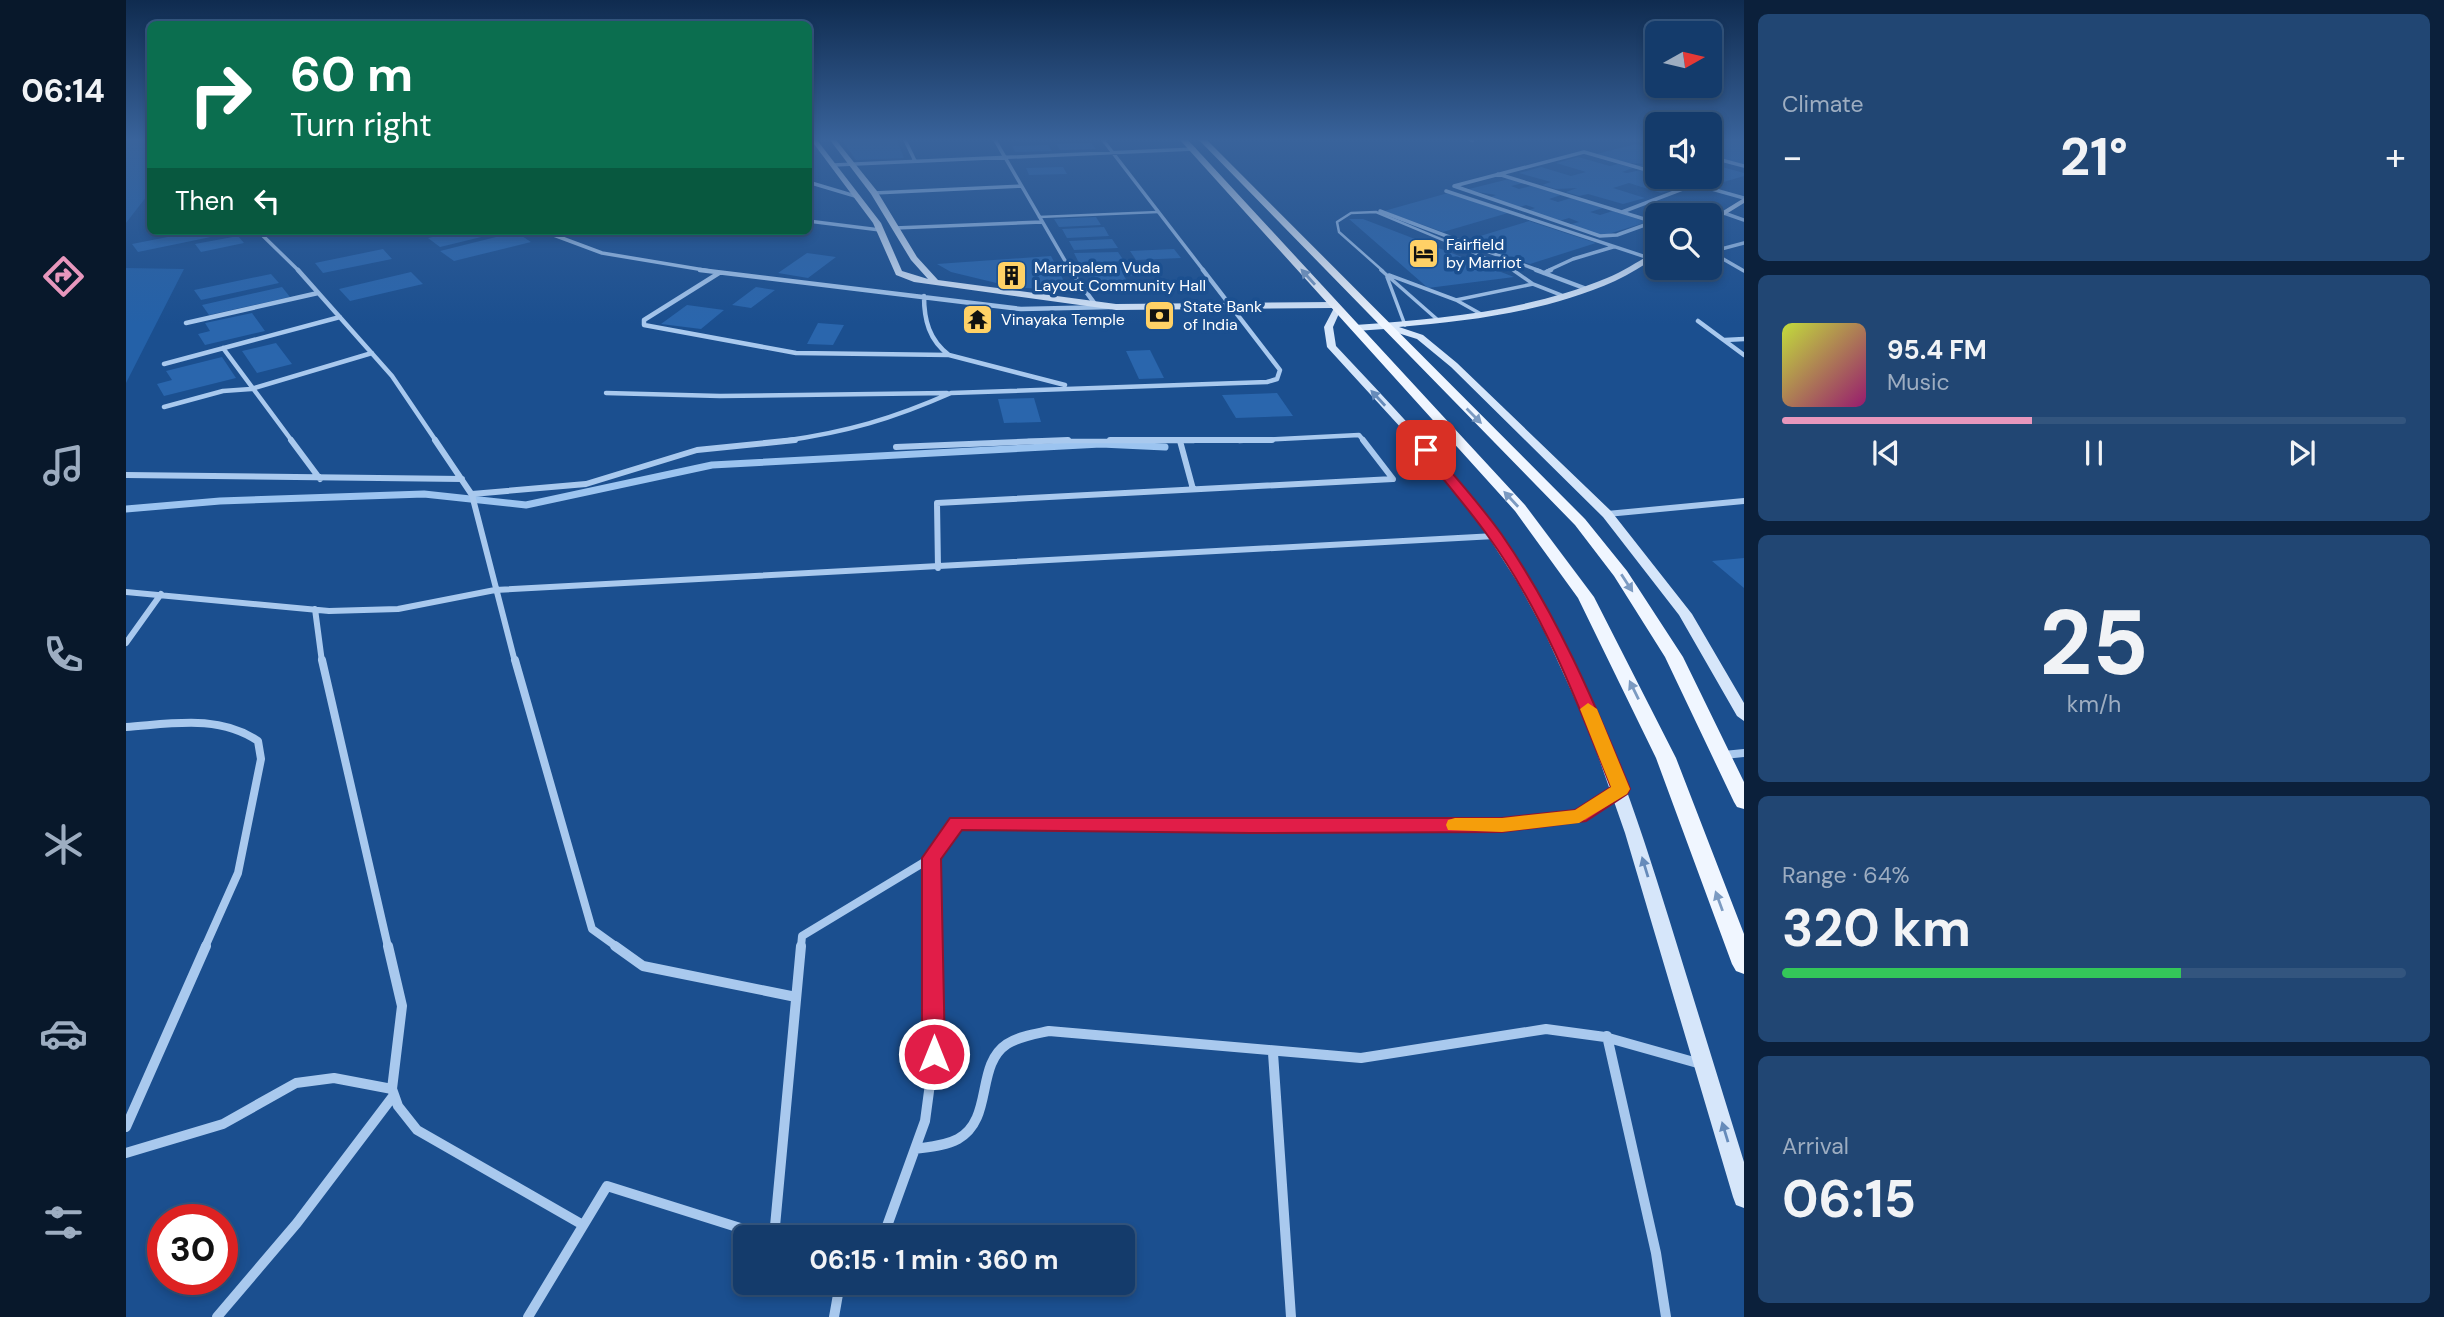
<!DOCTYPE html>
<html lang="en">
<head>
<meta charset="utf-8">
<style>
	body { margin:0; font-family:"DM Sans",sans-serif; background:#214673; color:#f1f3f6; height:100vh; display:flex; flex-direction:column; font-size:26px; white-space:nowrap }
	* { box-sizing:border-box; margin:0 }
	p { font-size:23px; color:#9dadc1 }
	.icon { flex:none; width:38px; height:38px; fill:none; stroke:currentColor; stroke-width:2; stroke-linecap:round; stroke-linejoin:round }
	.map { position:relative; flex:1; overflow:hidden }
	.drawer { display:flex; flex-direction:column; gap:14px; padding:14px; background:#0b203b; width:700px }
	.drawer>* { flex:none }
	.top-card { position:absolute; left:21px; top:21px; width:665px; height:214px; border-radius:10px; box-shadow:0 4px 10px #0003,0 0 0 2px #33557e; background:#0b6e4f; color:#fff; overflow:hidden }
	.needle { width:46px; rotate:82deg }
	.buttons { position:absolute; left:1519px; top:21px; display:grid; gap:14px }
	.buttons a { display:grid; place-items:center; width:77px; height:77px; border-radius:10px; background:#143b6b; box-shadow:0 4px 10px #0003,0 0 0 2px #33557e; font-size:35px }
	.speed { position:absolute; left:21px; top:1204px; display:flex; gap:14px; font-size:35px; font-weight:700; text-align:center }
	.speed>* { display:grid; place-content:center; width:91px; height:91px; border-radius:50%; background:#143b6b; box-shadow:0 4px 10px #0003,0 0 0 2px #33557e; line-height:1 }
	.speed .limit { border:10px solid #d22; background:#fff; color:#111 }
	.pin { position:absolute; display:grid; place-items:center; width:60px; height:60px; color:#fff; margin:-30px; border-radius:14px; box-shadow:0 4px 10px #0006 }
	.me { position:absolute; width:77px; margin:-38px; rotate:0deg; stroke-linejoin:round; filter:drop-shadow(0 0 5px #0008) }
	.turn { display:flex; align-items:center; gap:24px; height:147px; padding:0 28px; font-size:32px }
	.turn .icon { width:91px; height:91px; stroke-width:2.5 }
	.turn b { display:block; font-size:49px; line-height:60px }
	.then { display:flex; align-items:center; height:66px; padding:0 28px; background:#0003; gap:14px; font-size:26px }
	.big { font-size:52px; font-weight:700; line-height:1.1 }
	.drawer .widget { flex:1; display:flex; flex-direction:column; justify-content:center; gap:10px; min-width:0; padding:0 24px; border-radius:10px; background:#214673 }
	.drawer .dial { align-items:center; gap:0 }
	.dial b { font-size:91px; line-height:1 }
	.song { display:flex; align-items:center; gap:21px }
	.cover { width:84px; height:84px; border-radius:10px; background:linear-gradient(135deg,hsl(70 70% 55%),hsl(320 70% 35%)) }
	.played { height:7px; border-radius:4px; background:linear-gradient(90deg,#e797bd 40%,#33557e 40%) }
	.keys { display:flex; justify-content:space-around; direction:ltr }
	.heat { display:flex; justify-content:space-between; align-items:center; font-size:38px; direction:ltr }
	.charge { height:10px; border-radius:5px; background:linear-gradient(90deg,#34c759 64%,#33557e 0) }
	.trip { position:absolute; left:607px; top:1225px; width:402px; height:70px; border-radius:10px; background:#143b6b; box-shadow:0 4px 10px #0003,0 0 0 2px #33557e; font-weight:700; line-height:70px; text-align:center }
	main { display:flex; flex:1; min-height:0 }
	.dock { display:flex; flex-direction:column; width:126px; justify-content:space-around; align-items:center; background:#08182b; color:#9dadc1 }
	.dock .icon { width:49px; height:49px }
	.dock .on { color:#e797bd }
	.dock b { font-size:32px; color:#f1f3f6 }
	.map>svg:first-child { display:block }
</style>
</head>
<body>
<main>
<nav class="dock">
<b>06:14</b>
<svg class="icon on" aria-label="directions" viewBox="0 0 24 24"><path d="M12 3l9 9-9 9-9-9zM9 14v-3h6M13 9l2 2-2 2"/></svg>
<svg class="icon" aria-label="music" viewBox="0 0 24 24"><path d="M9 18V5l10-2v13"/><circle cx="6" cy="18" r="3"/><circle cx="16" cy="16" r="3"/></svg>
<svg class="icon" aria-label="phone" viewBox="0 0 24 24"><path d="M5 4h4l2 5-3 2q2 4 5 5l2-3 5 2v4C11 20 4 13 5 4z"/></svg>
<svg class="icon" aria-label="climate" viewBox="0 0 24 24"><path d="M12 3v18M4 7l16 10M4 17L20 7"/></svg>
<svg class="icon" aria-label="car" viewBox="0 0 24 24"><path d="M5 17H2v-5l4-1 3-4h7l3 4 3 1v5h-3M9 17h6M6 11h13"/><circle cx="7" cy="17" r="2"/><circle cx="17" cy="17" r="2"/></svg>
<svg class="icon" aria-label="filters" viewBox="0 0 24 24"><path d="M4 7h16M4 17h16"/><circle cx="9" cy="7" r="2"/><circle cx="15" cy="17" r="2"/></svg>
</nav>
<div class="map">
<svg width="1618" height="1317" viewBox="0 0 1618 1317">
	<rect width="100%" height="100%" fill="#1b4f8f"/>
	<path fill="#2461a8" d="M0,140h24v52l-24,31z
		M716,140h55l7,18 -48,2z
		M0,268l58,1 -58,114z"/>
	<g fill="none" stroke-linecap="round" stroke-linejoin="round">
		<path stroke="#9cc4f0" stroke-width="7" d="M0,509l94,-8 204,-7 102,11 186,-40 389,-21 64,3"/>
	</g>
	<path fill="#2a66ad" d="M1584,140h34v25l-34,-9z
		M965,143l5,6 -36,1 -4,-6z
		M1510,144l21,6v21l-20,-6 7,-1 -16,-1 -32,-9z
		M922,145l4,6 -37,1 -3,-6z
		M1452,157l32,9 8,-2 15,4 -11,4 5,1 14,-3 16,5 -8,2 33,10 -21,6 -32,-10 -16,5 32,10 -22,6 -35,-10 -9,2 -13,-4 11,-4 -21,1 -14,-4 9,-3 -32,-9 22,-6 30,9 15,-4 -30,-9z
		M1589,165l29,8v3l-34,10 -31,-8 31,-1v-10z
		M937,167l4,7 -38,1 -3,-7z
		M1383,179l14,4 -12,3 8,3 12,-3 30,9 -12,4 9,3 13,-4 32,10 -13,4 10,3 13,-4 34,11 -45,14 -34,-11 11,-3 -10,-4 -10,3 -32,-10 8,-3 -9,-3 -9,3 -30,-10 9,-3 -31,-5z
		M1322,193l60,20 -65,19 -59,-21z
		M970,217l5,8 -42,2 -5,-8z
		M1223,219h14l151,58 -86,11z
		M1403,221l67,22 -66,21 -66,-23z
		M978,227l5,9 -42,2 -5,-9z
		M72,231l37,1 -97,20 -6,-8z
		M333,231h42l1,1 -62,15 -12,-9z
		M390,232l15,10 -77,19 -14,-10z
		M112,236l6,7 -43,9 -6,-8z
		M986,239l6,9 -44,2 -5,-9z
		M257,249l9,10 -69,14 -8,-10z
		M1048,249l7,9 -45,2 -6,-9z
		M992,252l6,9 -45,2 -5,-10z
		M681,253l29,4 -28,21 -30,-5z
		M925,256l18,35 -56,-4 -62,-15 -14,-8z
		M1002,265l7,10 -11,1 6,10 -34,2 -12,-21z
		M285,272l12,12 -73,17 -11,-12z
		M145,274l8,9 -78,17 -7,-10z
		M156,287l8,10 -81,18 -7,-10z
		M630,287l19,3 -24,18 -19,-3z
		M561,305l37,5 -23,19 -40,-5z
		M126,313l13,18 -60,14 -7,-11 12,-3 -5,-8z
		M692,323l26,2 -11,20 -26,-1z
		M150,343l16,21 -35,9 -15,-22z
		M1024,350l14,28 -25,1 -13,-28z
		M96,357l14,21 -72,18 -7,-12 15,-4 -6,-9z
		M1151,393l16,23 -57,2 -14,-23z
		M908,398l7,24 -37,1 -6,-24z
		M1618,558v30l-32,-27z"/>
	<g fill="none" stroke-linecap="round" stroke-linejoin="round">
		<path stroke="#a9c9ee" stroke-width="2.5" d="M1343,140l4,1
			M913,217l119,-5
			M1257,271l-44,-39 -2,-10 14,-9 25,-1 141,59"/>
		<path stroke="#a9c9ee" stroke-width="3.5" d="M1255,270l58,51
			M1387,270l20,14 28,11
			M1263,275l67,25
			M1261,277l18,48
			M1355,314l-25,-14 77,-16"/>
		<path stroke="#a9c9ee" stroke-width="3.5" d="M779,140l10,21
			M869,140l76,131
			M977,140l101,131
			M1518,140l13,3
			M1584,157l34,9
			M707,165l361,-16
			M1372,174l156,48
			M1543,177l75,21
			M682,182l47,14
			M1320,191l203,67
			M748,193l147,-7
			M1254,211l160,60
			M1496,212l71,-27
			M1598,213l20,7
			M682,221l72,9
			M1527,222l-36,13 -17,1 -146,-50 130,-34 73,21
			M769,228l147,-6
			M132,231l41,40
			M417,231l59,22 108,18
			M1584,252l34,-9
			M1585,252l33,19
			M1421,271l26,-12 40,-12"/>
		<path stroke="#a9c9ee" stroke-width="4.5" d="M172,270l94,106 44,65
			M574,270l321,39 90,-2
			M944,270l25,34
			M1410,270l48,18
			M593,273l-75,47v5l152,28 153,2
			M1418,273l7,-3
			M798,296c0,24 5,44 25,59l116,30
			M1572,321l46,34
			M60,323l132,-30
			M1599,340l19,-1
			M97,348l69,93
			M38,364l176,-47
			M480,393l114,3 227,-3
			M38,407l59,-16 28,-2 121,-36
			M657,441c64,-9 109,-22 168,-48l316,-11 10,-3 3,-9 -77,-100
			M902,441h166
			M1113,441l120,-6 5,6"/>
		<path stroke="#a9c9ee" stroke-width="6" d="M165,440l29,39
			M309,440l37,55 43,167
			M984,440h162
			M1054,441l13,48
			M770,447l172,-7
			M0,475l336,4
			M346,494l114,-10 111,-34 98,-10
			M1481,514l137,-13
			M812,568l-1,-65 456,-24 -30,-39
			M0,592l203,19 69,-2 97,-19 1000,-54
			M189,609l7,53
			M0,643l35,-49"/>
		<path stroke="#a9c9ee" stroke-width="8" d="M196,660l66,287
			M389,660l77,269 25,18
			M0,727c45,-3 92,-13 132,14l3,18 -23,114 -33,74
			M1598,755l20,-2
			M805,858l1,89
			M675,947l1,-11 129,-78 26,-35 545,2 77,-9 38,-25"/>
		<path stroke="#a9c9ee" stroke-width="10" d="M262,946l14,60 -10,83 6,17 19,24 166,95
			M489,946l28,20 153,31
			M1481,1036l49,217 10,64
			M1147,1053l18,264
			M0,1127l80,-181
			M789,1149c14,-2 30,-3 43,-10 36,-20 17,-74 49,-95 13,-8 28,-10 42,-13l312,27 185,-29 59,8 96,27
			M0,1153l97,-29 73,-41 38,-5 58,11
			M648,1237l27,-291
			M757,1237l42,-116 9,-67 -2,-108
			M91,1317l80,-94 97,-128
			M402,1317l79,-131 162,51
			M708,1317l6,-34"/>
		<path fill="#d6e6fa" fill-rule="evenodd" d="M685,140h6l64,83 21,48 26,8 -17,-19 -40,-66 -41,-54h6l41,51 40,66 21,23 178,24 217,-2 8,7 -8,18 3,19c70,75 142,148 195,236 63,105 102,221 138,337 25,81 50,162 75,243v46l-8,-3 -3,-8 -108,-364 -36,-103 -45,-99 -26,-48 -45,-70 -60,-72 -86,-94 -3,-20 10,-19 -218,2 -202,-28 -18,-7 -23,-52z
			M1618,198v5l-34,21v-5z
			M1528,252h3v5c-14,8 -27,17 -42,24 -67,30 -143,40 -216,46l24,8 34,28 154,148 81,103 52,89v18l-7,-5 -58,-101 -76,-98 -152,-150 -34,-28 -32,-10 -30,2 -5,-3 5,-3c85,-6 173,-14 252,-47 17,-7 32,-17 47,-26z"/>
		<path fill="#f0f6ff" fill-rule="evenodd" d="M1054,140h8l337,365 69,92 82,161 68,176v40l-8,-3 -4,-7 -76,-206 -78,-160 -63,-87z
			M1073,140h8l378,379 42,52 56,86 61,125v27l-7,-2 -3,-5 -69,-145 -51,-81 -39,-51z"/>
	</g>
	<defs><path id="oneway-solid" d="M-6-.8H1V-3.2L6.5 0L1 3.2V.8H-6Z" transform="scale(1.75)"/></defs>
	<g fill="#7b9ac1">
		<use href="#oneway-solid" transform="translate(1182 277) rotate(-132)"/>
		<use href="#oneway-solid" transform="translate(1348 416) rotate(45)"/>
		<use href="#oneway-solid" transform="translate(1385 499) rotate(-133)"/>
		<use href="#oneway-solid" transform="translate(1501 583) rotate(57)"/>
		<use href="#oneway-solid" transform="translate(1508 690) rotate(-116)"/>
		<use href="#oneway-solid" transform="translate(1593 901) rotate(-110)"/>
	</g>
	<g fill="#668bba">
		<use href="#oneway-solid" transform="translate(1252 398) rotate(-133)"/>
		<use href="#oneway-solid" transform="translate(1519 867) rotate(-107)"/>
		<use href="#oneway-solid" transform="translate(1599 1132) rotate(-107)"/>
	</g>
	<linearGradient id="sky" x2="0" y2="1"><stop stop-color="#0f2b4f"/><stop offset="0.43" stop-color="#39639b"/><stop offset="1" stop-color="#39639b" stop-opacity="0"/></linearGradient>
	<rect width="1618" height="324" fill="url(#sky)"/>
	<path fill="#e11d48" stroke="#92132f" stroke-width="2" d="M1295,447h9c24,29 50,57 72,88 54,78 92,166 128,254l-3,5 -41,27 -84,11 -251,1 -289,-3 -21,29 4,195 -3,7 -8,3 -8,-3 -4,-7v-196l28,-40h552l73,-8 36,-23c-34,-86 -68,-175 -123,-251 -20,-28 -44,-56 -67,-84z"/>
	<path fill="#f59e0b" d="M1462,703l9,6 33,80 -3,5 -48,29 -77,9 -54,-2 -2,-5 2,-5 7,-2h47l73,-8 36,-23 -31,-78z"/>
	<defs>
		<symbol id="hotel-square" viewBox="-11 -11 22 22"><rect x="-9" y="-9" width="18" height="18" rx="4" fill="#ffd166" stroke="#1b4f8f"/><path d="M-6-4.5h1.5V1H6V5H4.5V3h-9V5H-6ZM-4 0a1.8 1.8 0 1 1 3.6 0ZM.5 0V-2.5h3Q6-2.5 6 0Z" fill="#111"/></symbol>
		<symbol id="building-square" viewBox="-11 -11 22 22"><rect x="-9" y="-9" width="18" height="18" rx="4" fill="#ffd166" stroke="#1b4f8f"/><path d="M-4-6H4V6H1V3H-1V6H-4ZM-2.5-4.3h1.7v1.8h-1.7ZM.8-4.3h1.7v1.8H.8ZM-2.5-1h1.7V.8h-1.7ZM.8-1h1.7V.8H.8Z" fill="#111"/></symbol>
		<symbol id="bank-square" viewBox="-11 -11 22 22"><rect x="-9" y="-9" width="18" height="18" rx="4" fill="#ffd166" stroke="#1b4f8f"/><path d="M-6-4H6V4H-6ZM0-2.3a2.3 2.3 0 1 0 0 4.6a2.3 2.3 0 1 0 0-4.6Z" fill="#111"/></symbol>
		<symbol id="temple-square" viewBox="-11 -11 22 22"><rect x="-9" y="-9" width="18" height="18" rx="4" fill="#ffd166" stroke="#1b4f8f"/><path d="M0-6L5-2H3V0L6.5 2.5H4V6H1.5V3h-3V6H-4V2.5H-6.5L-3 0V-2H-5Z" fill="#111"/></symbol>
	</defs>
	<g fill-rule="evenodd">
		<use href="#hotel-square" x="1280" y="236" width="35" height="35"/>
		<use href="#building-square" x="868" y="258" width="35" height="35"/>
		<use href="#bank-square" x="1016" y="298" width="35" height="35"/>
		<use href="#temple-square" x="834" y="302" width="35" height="35"/>
	</g>
	<g text-anchor="middle" stroke-width="7" stroke-linejoin="round" paint-order="stroke">
		<g font-size="16" fill="#fff" stroke="#1b4f8f" text-anchor="start">
			<text x="1320" y="250">Fairfield<tspan x="1320" dy="18">by Marriot</tspan></text>
			<text x="908" y="273">Marripalem Vuda<tspan x="908" dy="18">Layout Community Hall</tspan></text>
			<text x="1057" y="312">State Bank<tspan x="1057" dy="18">of India</tspan></text>
			<text x="875" y="325">Vinayaka Temple</text>
		</g>
	</g>
</svg>
<div class="buttons">
<a><svg class="needle" viewBox="-14 -14 28 28"><path d="M0-13l5 13h-10z" fill="#e53935"/><path d="M0 13l5-13h-10z" fill="#9dadc1"/></svg></a>
<a><svg class="icon" aria-label="sound" viewBox="0 0 24 24"><path d="M4 9h4l5-4v14l-5-4H4zM17 9q2 3 0 6"/></svg></a>
<a><svg class="icon" aria-label="search" viewBox="0 0 24 24"><circle cx="10" cy="10" r="6"/><path d="M15 15l6 6"/></svg></a>
</div>
<div class="speed"><div class="limit">30</div></div>
<div class="pin" style="left:1300px;top:450px;background:#d93025"><svg class="icon" aria-label="arrive" viewBox="0 0 24 24"><path d="M6 21V4h12l-3 4 3 4H6"/></svg></div>
<svg class="me" style="left:808px;top:1054px" viewBox="-20 -20 40 40"><circle r="17" fill="#e11d48" stroke="#fff" stroke-width="3"/><path d="M0-11L8 9 0 5-8 9z" fill="#fff"/></svg>
<div class="trip">06:15 · 1 min · 360 m</div>
<div class="top-card">
<div class="turn"><svg class="icon" aria-label="right" viewBox="0 0 24 24"><path d="M7 20v-9h11M14 6l5 5-5 5"/></svg><div><b>60 m</b>Turn right</div></div>
<div class="then">Then<svg class="icon" aria-label="left" viewBox="0 0 24 24"><path d="M17 20v-9H6M10 6l-5 5 5 5"/></svg></div>
</div>
</div>
<section class="drawer">
<div class="widget"><p>Climate</p>
<div class="heat"><a>−</a><b class="big">21°</b><a>+</a></div>
</div>
<div class="widget">
<div class="song"><i class="cover"></i><div><b>95.4 FM</b><p>Music</p></div></div>
<div class="played"></div>
<div class="keys"><svg class="icon" aria-label="previous" viewBox="0 0 24 24"><path d="M18 5L8 12l10 7zM5 5v14"/></svg><svg class="icon" aria-label="pause" viewBox="0 0 24 24"><path d="M8 5v14M16 5v14"/></svg><svg class="icon" aria-label="next" viewBox="0 0 24 24"><path d="M6 5l10 7-10 7zM19 5v14"/></svg></div>
</div>
<div class="widget dial"><b>25</b><p>km/h</p></div>
<div class="widget"><p>Range · 64%</p><b class="big">320 km</b><div class="charge"></div></div>
<div class="widget"><p>Arrival</p><b class="big">06:15</b></div>
</section>
</main>
</body>
</html>
